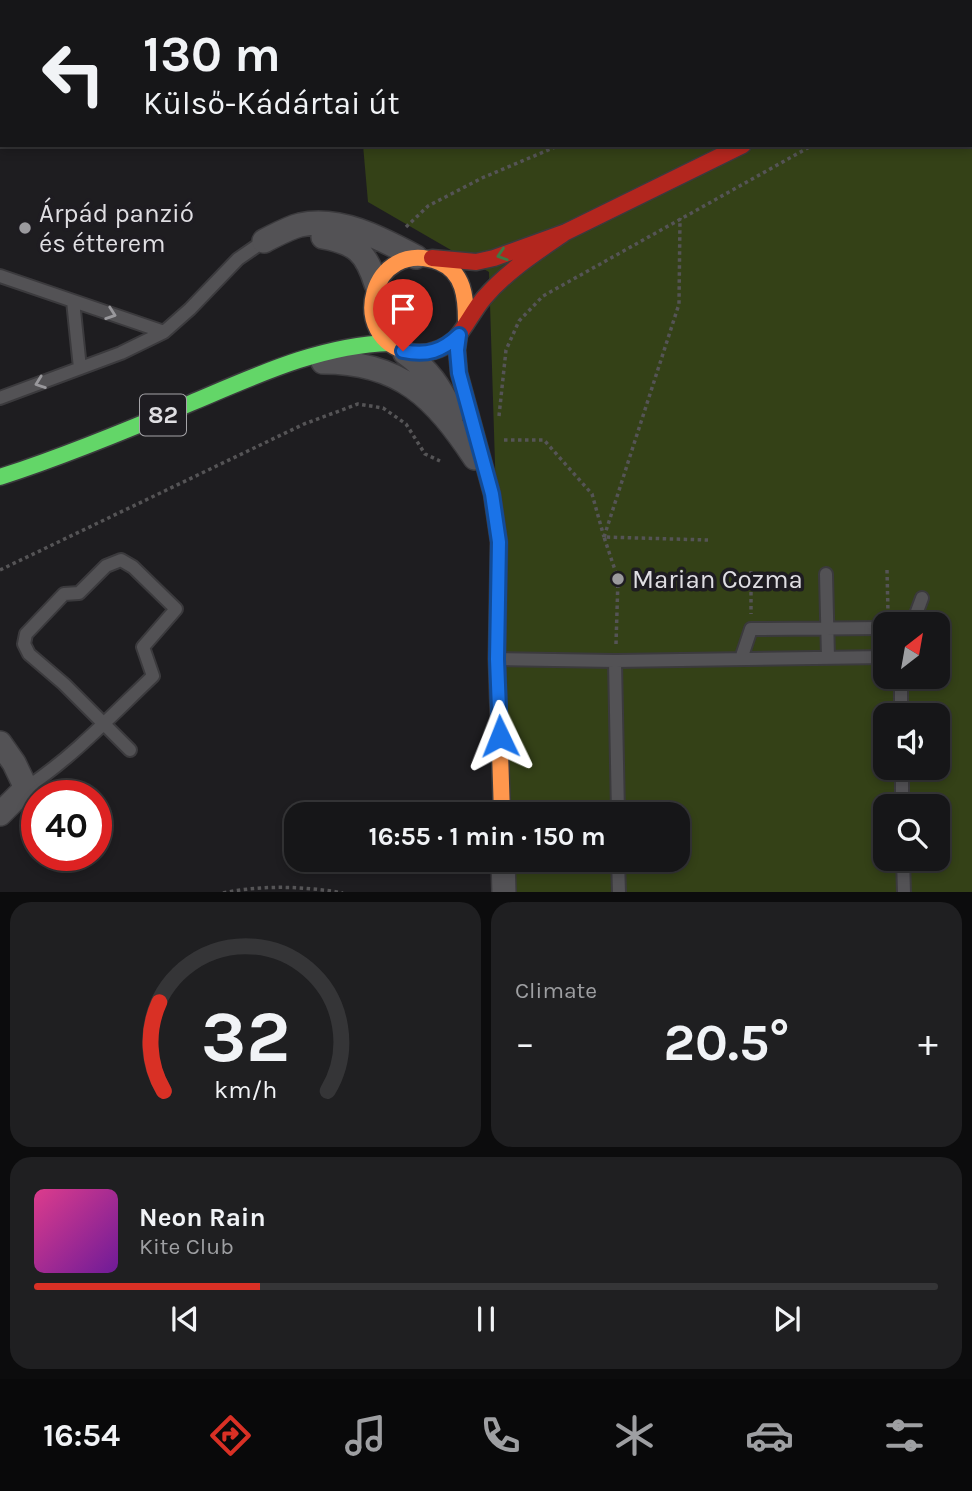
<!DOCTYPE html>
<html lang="en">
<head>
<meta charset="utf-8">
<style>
	body { margin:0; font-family:Karla,sans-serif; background:#1f1f21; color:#f1f3f6; height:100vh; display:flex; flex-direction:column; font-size:26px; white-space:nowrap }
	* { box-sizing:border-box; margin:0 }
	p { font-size:23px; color:#9e9fa2 }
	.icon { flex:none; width:38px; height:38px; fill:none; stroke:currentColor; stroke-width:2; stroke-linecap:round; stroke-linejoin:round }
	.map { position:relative; height:892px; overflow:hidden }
	.drawer { display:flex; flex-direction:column; gap:10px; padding:10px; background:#0c0c0d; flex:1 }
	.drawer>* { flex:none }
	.top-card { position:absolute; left:0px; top:0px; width:973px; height:147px; box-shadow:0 4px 10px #0003,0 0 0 2px #353537; background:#161618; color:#f1f3f6; overflow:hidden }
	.needle { width:46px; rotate:31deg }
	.tools { position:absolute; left:873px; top:612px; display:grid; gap:14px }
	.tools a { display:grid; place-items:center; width:77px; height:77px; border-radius:14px; background:#161618; box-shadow:0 4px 10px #0003,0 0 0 2px #353537; font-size:35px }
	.speed { position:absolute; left:21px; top:780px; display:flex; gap:14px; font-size:35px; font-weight:700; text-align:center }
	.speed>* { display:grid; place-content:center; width:91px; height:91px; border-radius:50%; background:#161618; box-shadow:0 4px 10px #0003,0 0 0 2px #353537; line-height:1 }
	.speed .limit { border:10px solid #d22; background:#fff; color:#111 }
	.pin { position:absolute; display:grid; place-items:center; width:60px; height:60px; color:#fff; margin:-72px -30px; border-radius:50% 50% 50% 0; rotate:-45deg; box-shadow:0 0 7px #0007 }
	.pin .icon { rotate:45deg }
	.me { position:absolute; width:77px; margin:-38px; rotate:358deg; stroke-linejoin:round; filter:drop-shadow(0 0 5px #0008) }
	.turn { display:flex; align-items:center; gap:24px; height:147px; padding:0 28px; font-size:32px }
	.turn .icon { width:91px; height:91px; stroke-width:2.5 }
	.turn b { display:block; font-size:49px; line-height:60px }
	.big { font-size:52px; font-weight:700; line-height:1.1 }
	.drawer .card { flex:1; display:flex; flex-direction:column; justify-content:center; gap:10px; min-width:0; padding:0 24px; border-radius:21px; background:#1f1f21 }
	.drawer .dial { align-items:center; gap:0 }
	.dial svg { height:182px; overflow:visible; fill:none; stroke:#353537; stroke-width:7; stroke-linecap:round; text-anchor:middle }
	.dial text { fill:#f1f3f6; stroke:none }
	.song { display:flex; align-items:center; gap:21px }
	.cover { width:84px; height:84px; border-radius:10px; background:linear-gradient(135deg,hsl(330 70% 55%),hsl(280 70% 35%)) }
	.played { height:7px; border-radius:4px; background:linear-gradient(90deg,#d93025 25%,#353537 25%) }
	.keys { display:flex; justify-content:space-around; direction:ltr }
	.heat { display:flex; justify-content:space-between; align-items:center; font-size:38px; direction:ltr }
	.drawer .tiles { flex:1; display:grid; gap:10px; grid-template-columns:1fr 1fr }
	.card:last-child { grid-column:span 2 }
	.trip { position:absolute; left:284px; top:802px; width:406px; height:70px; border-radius:21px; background:#161618; box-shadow:0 4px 10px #0003,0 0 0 2px #353537; font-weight:700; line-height:70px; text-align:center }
	.dock { display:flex; height:112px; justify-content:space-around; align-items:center; background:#09090a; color:#9e9fa2 }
	.dock .icon { width:49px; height:49px }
	.dock .on { color:#d93025 }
	.dock b { font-size:32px; color:#f1f3f6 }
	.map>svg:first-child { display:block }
</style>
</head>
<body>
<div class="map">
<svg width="972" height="893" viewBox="0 0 972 893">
	<rect width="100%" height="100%" fill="#1e1d20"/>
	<path fill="#344117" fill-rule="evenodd" d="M349,0h623v892h-463l-1,-33h169v-45h-171l-17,-542 -121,-70 -5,-57h608v-143zM886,625h52v52h-52zM886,716h52v52h-52zM886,807h52v52h-52z"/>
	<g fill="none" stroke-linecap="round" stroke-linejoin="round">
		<defs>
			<path id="lane" d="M0,276l164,56
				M73,301l7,67
				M0,398l121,-45 43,-21 26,-23 48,-50 26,-18
				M826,574l2,84
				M912,625l10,-27
				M497,659l118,2 271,-4
				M741,659l10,-30 135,-1
				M615,661l3,153
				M901,677v39
				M902,768v39
				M26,788c47,-31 86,-73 127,-112l-10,-29 33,-38 -43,-42 -12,-7 -15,6 -27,27 -15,1 -38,40 -2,10 5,10 35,30 66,66
				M618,859l1,34
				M903,859l1,34"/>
			<path id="street" d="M323,237c33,6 43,15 53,47
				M264,241c12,-6 24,-13 36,-16 40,-9 82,14 116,32
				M405,353c25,18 34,33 48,60
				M323,362c78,0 112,36 152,96
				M0,743l14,20 12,25 -26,26
				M503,859l1,34"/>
			<path id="fast" d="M0,477c65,-21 128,-47 191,-74 64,-27 129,-58 199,-60"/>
			<path id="slow" d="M971,35h1
				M459,335l-2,15 2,23 33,121 7,48 -2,117 5,155
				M455,339c-13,11 -27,16 -44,13 -67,-12 -40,-116 28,-90 25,10 27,36 27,59"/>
			<path id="jam" d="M432,258l44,4 18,-4 72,-26 177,-87
				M455,339c11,-12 18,-28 29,-41 23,-27 53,-46 82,-66"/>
		</defs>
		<use href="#lane" stroke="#3b3a3d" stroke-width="16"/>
		<use href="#street" stroke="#3b3a3d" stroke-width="26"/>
		<use href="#fast" stroke="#3b3a3d" stroke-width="19"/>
		<use href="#slow" stroke="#3b3a3d" stroke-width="19"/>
		<use href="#jam" stroke="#3b3a3d" stroke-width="19"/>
		<path stroke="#555456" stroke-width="3.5" stroke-dasharray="3.5 3.5" stroke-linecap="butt" d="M814,2l3,-2
			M971,67l1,-1
			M406,227l22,-21 54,-28 78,-33
			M499,416l7,-66 13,-29 24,-25 270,-151
			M504,440h40l48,54 12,43
			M604,537l75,-233 1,-86
			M0,570l304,-146 54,-20 25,4 23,16 19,30 15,7
			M887,570l1,43
			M751,571v43
			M616,644l2,-65 -14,-42 104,3
			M223,893c39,-8 80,-7 120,0"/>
		<use href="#lane" stroke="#535255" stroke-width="12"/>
		<use href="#street" stroke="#535255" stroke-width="23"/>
		<use href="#fast" stroke="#63d668" stroke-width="16"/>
		<use href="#slow" stroke="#ff974d" stroke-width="16"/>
		<use href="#jam" stroke="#b3261e" stroke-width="16"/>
	</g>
	<defs><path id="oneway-chevron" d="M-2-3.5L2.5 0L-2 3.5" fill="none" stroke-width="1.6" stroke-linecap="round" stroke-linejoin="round" transform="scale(1.75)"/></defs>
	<use stroke="#407944" href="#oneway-chevron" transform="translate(502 255) rotate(162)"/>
	<g stroke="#99989c">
		<use href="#oneway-chevron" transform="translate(111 314) rotate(19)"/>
		<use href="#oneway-chevron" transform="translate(40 383) rotate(160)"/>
	</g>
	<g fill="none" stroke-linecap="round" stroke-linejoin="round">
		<defs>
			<path id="route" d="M403,351c24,5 39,0 56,-16l-2,15 2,23 33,121 7,48 -2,117 3,77"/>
		</defs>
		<use href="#route" stroke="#114b97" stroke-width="18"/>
		<use href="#route" stroke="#1a73e8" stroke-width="12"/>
	</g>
	<g fill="#9b9a9e" stroke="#1e1c21" stroke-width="2.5">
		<circle cx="25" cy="228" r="7"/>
		<circle cx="618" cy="579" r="7"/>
	</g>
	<g text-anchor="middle" stroke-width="7" stroke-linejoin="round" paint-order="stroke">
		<rect fill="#1e1c21" stroke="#a5a4a8" stroke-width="2" x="140" y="394.5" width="46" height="41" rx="5"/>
		<g font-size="24" font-weight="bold" fill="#dfdee2">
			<text x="163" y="423">82</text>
		</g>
		<g font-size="26" fill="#dfdee2" stroke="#1e1c21" text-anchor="start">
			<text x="39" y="222">Árpád panzió<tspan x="39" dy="30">és étterem</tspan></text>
			<text x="632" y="588">Marian Cozma</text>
		</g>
	</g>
</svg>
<div class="tools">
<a><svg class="needle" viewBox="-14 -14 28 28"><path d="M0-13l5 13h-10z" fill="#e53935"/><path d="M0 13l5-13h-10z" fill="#9e9fa2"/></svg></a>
<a><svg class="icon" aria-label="sound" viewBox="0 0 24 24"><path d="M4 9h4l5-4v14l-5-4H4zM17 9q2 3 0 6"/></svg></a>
<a><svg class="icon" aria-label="search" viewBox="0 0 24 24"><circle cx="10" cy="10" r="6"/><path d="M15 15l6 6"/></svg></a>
</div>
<div class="speed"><div class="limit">40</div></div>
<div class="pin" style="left:403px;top:351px;background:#d93025"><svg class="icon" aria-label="arrive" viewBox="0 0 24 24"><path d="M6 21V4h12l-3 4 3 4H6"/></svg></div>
<svg class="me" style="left:500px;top:736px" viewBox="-20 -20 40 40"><path d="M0-17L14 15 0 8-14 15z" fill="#1a73e8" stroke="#fff" stroke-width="4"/></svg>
<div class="trip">16:55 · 1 min · 150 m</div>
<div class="top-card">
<div class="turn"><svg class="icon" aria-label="left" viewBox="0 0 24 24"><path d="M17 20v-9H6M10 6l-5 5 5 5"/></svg><div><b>130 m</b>Külső-Kádártai út</div></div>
</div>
</div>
<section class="drawer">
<div class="tiles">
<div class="card dial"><svg viewBox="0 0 100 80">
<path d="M14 69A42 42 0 1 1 86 69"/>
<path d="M14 69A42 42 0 0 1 12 30" stroke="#d93025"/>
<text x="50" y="56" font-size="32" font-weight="700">32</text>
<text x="50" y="72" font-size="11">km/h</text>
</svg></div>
<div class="card"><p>Climate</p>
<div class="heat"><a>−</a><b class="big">20.5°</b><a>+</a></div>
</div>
<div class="card">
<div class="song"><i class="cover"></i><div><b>Neon Rain</b><p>Kite Club</p></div></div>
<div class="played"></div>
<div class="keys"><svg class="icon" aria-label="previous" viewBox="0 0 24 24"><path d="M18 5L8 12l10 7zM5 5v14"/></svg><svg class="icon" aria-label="pause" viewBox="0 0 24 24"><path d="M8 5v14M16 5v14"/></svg><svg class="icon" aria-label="next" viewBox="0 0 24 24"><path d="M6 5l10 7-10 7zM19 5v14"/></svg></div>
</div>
</div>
</section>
<nav class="dock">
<b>16:54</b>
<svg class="icon on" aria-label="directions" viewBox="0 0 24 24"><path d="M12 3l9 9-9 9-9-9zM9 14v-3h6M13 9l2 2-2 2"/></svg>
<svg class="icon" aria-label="music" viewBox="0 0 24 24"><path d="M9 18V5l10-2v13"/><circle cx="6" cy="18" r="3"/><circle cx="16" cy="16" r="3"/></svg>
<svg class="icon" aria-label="phone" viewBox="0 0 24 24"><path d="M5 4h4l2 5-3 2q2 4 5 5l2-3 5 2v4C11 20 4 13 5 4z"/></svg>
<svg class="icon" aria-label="climate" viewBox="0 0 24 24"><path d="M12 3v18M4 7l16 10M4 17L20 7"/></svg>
<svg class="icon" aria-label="car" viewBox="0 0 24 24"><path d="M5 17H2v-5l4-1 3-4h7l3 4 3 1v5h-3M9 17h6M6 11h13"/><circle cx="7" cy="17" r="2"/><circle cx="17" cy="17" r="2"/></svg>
<svg class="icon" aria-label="filters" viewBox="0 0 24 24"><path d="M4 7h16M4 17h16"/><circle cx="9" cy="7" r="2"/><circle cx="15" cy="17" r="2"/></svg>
</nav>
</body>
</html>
